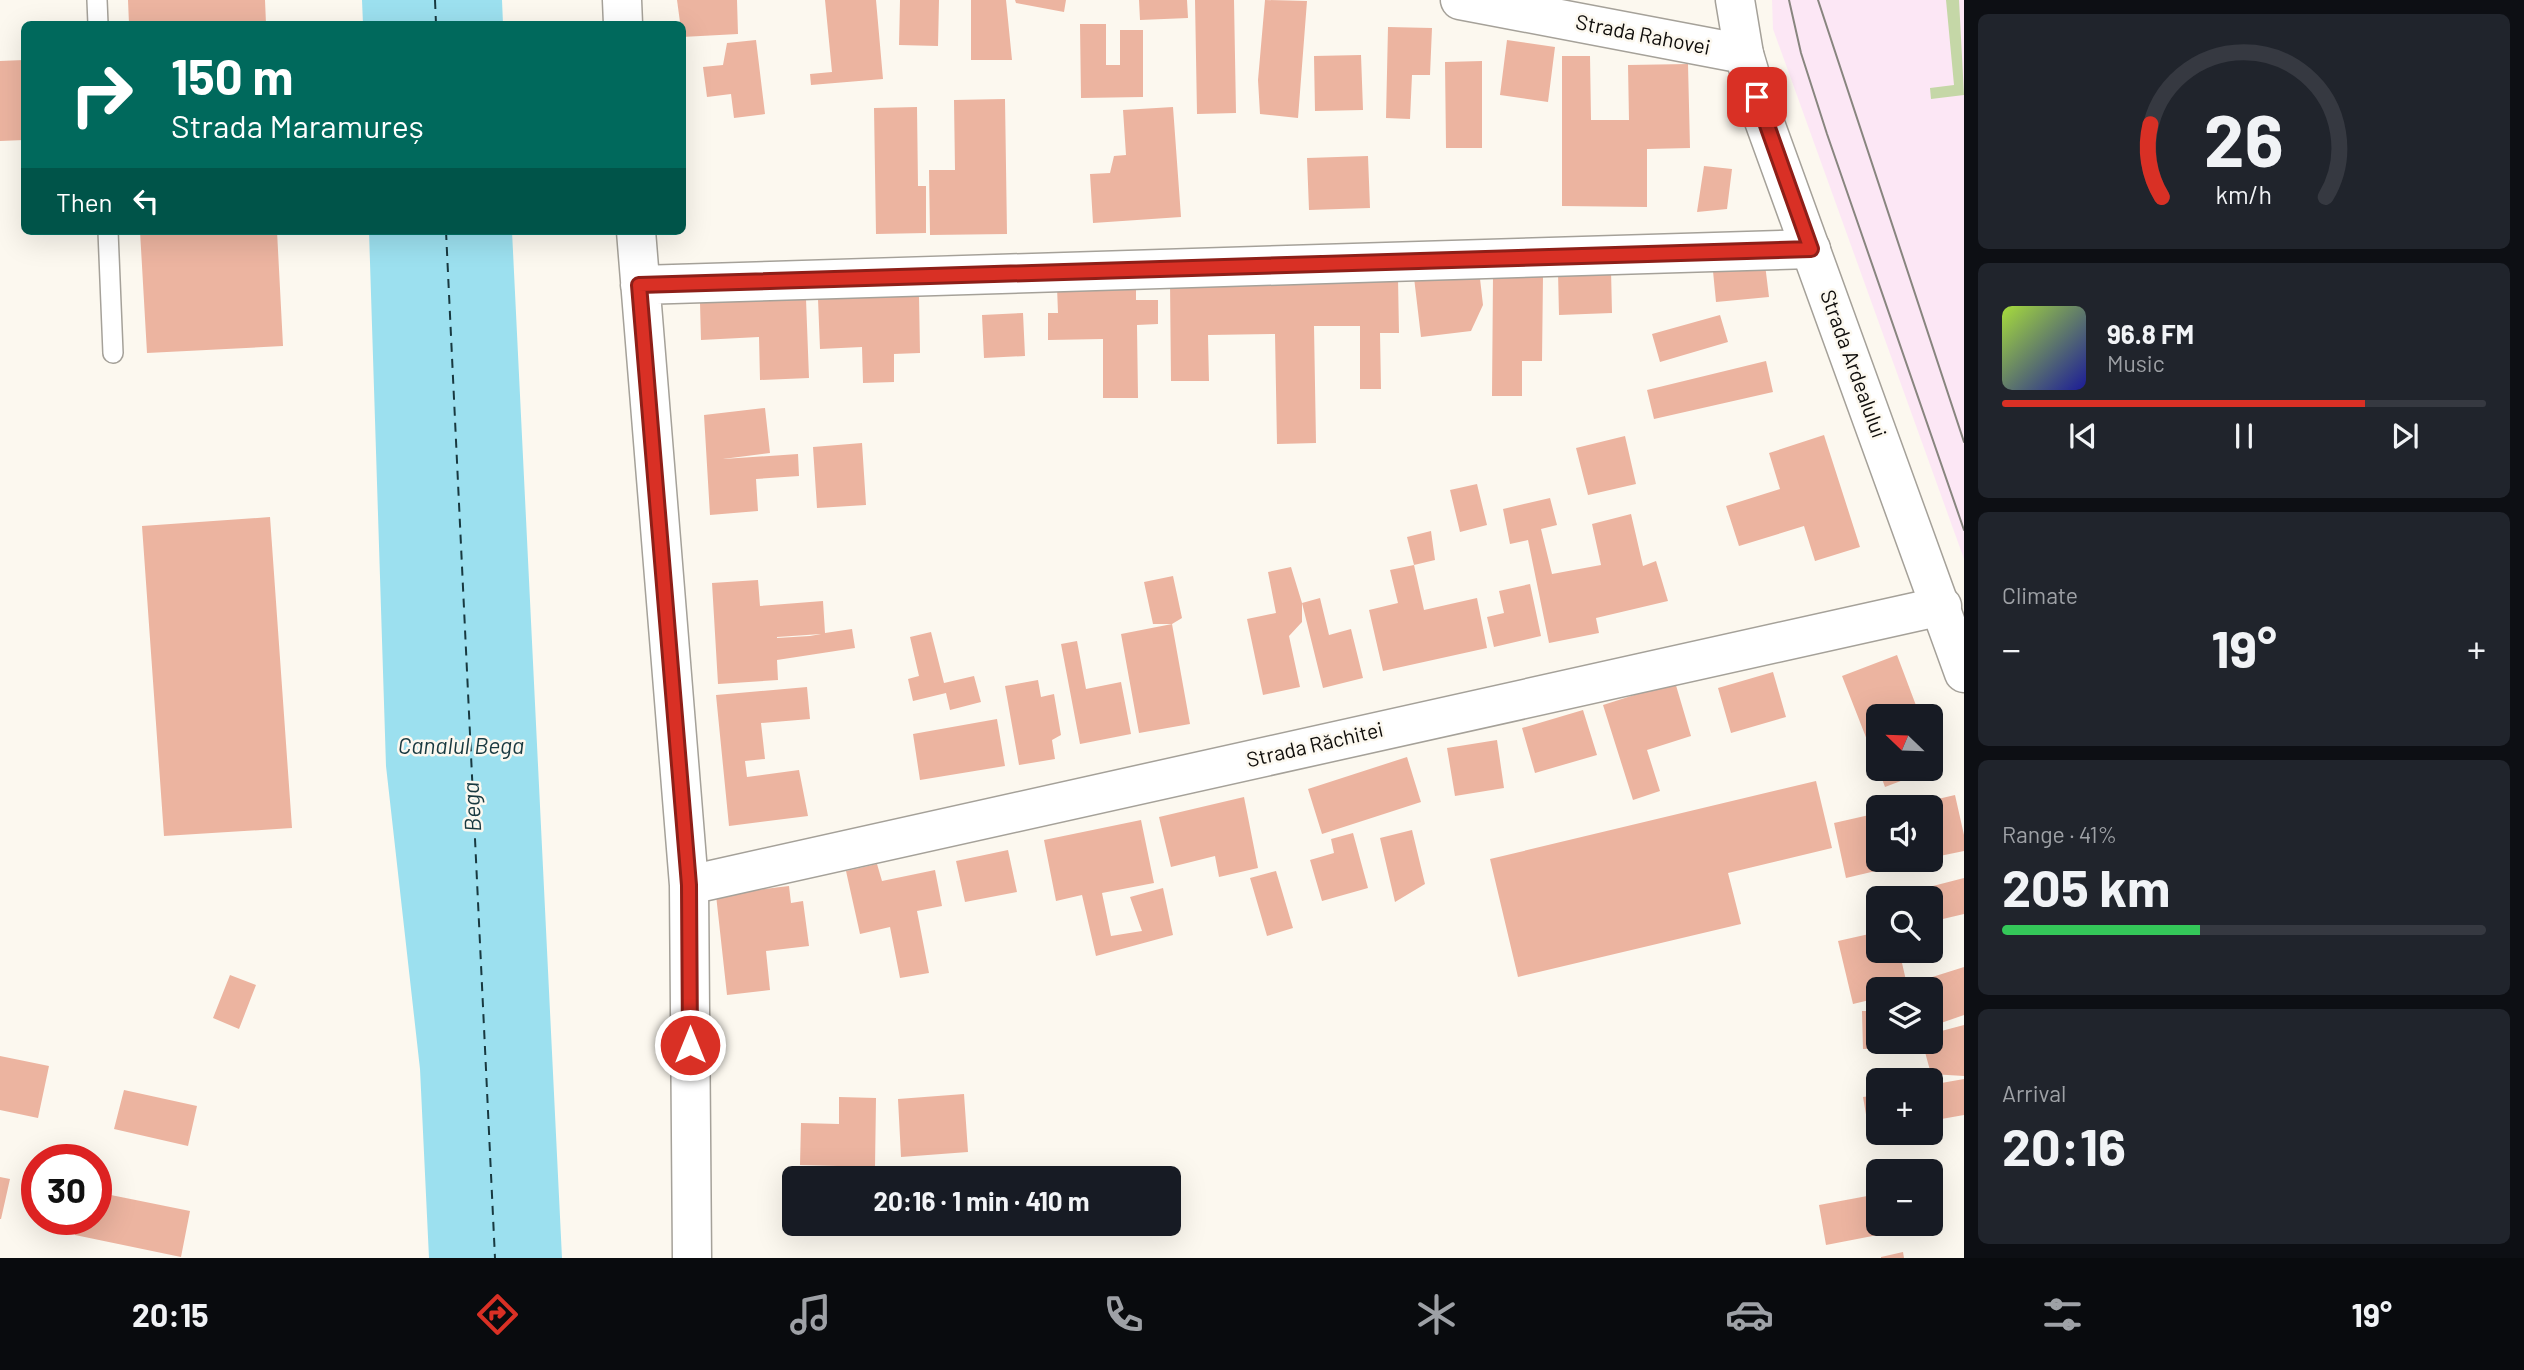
<!DOCTYPE html>
<html lang="en">
<head>
<meta charset="utf-8">
<style>
	body { margin:0; font-family:Barlow,sans-serif; background:#20242c; color:#f1f3f6; height:100vh; display:flex; flex-direction:column; font-size:26px; white-space:nowrap }
	* { box-sizing:border-box; margin:0 }
	p { font-size:23px; color:#9ea1a6 }
	.icon { flex:none; width:38px; height:38px; fill:none; stroke:currentColor; stroke-width:2; stroke-linecap:round; stroke-linejoin:round }
	.map { position:relative; flex:1; overflow:hidden }
	.panel { display:flex; flex-direction:column; gap:14px; padding:14px; background:#0d0f14; width:560px }
	.panel>* { flex:none }
	.banner { position:absolute; left:21px; top:21px; width:665px; height:214px; border-radius:10px; box-shadow:0 7px 28px #0002; background:#00695c; color:#fff; overflow:hidden }
	.needle { width:46px; rotate:293deg }
	.buttons { position:absolute; left:1866px; top:704px; display:grid; gap:14px }
	.buttons a { display:grid; place-items:center; width:77px; height:77px; border-radius:10px; background:#171b24; box-shadow:0 7px 28px #0002; font-size:35px }
	.speed { position:absolute; left:21px; top:1144px; display:flex; gap:14px; font-size:35px; font-weight:700; text-align:center }
	.speed>* { display:grid; place-content:center; width:91px; height:91px; border-radius:50%; background:#171b24; box-shadow:0 7px 28px #0002; line-height:1 }
	.speed .limit { border:10px solid #d22; background:#fff; color:#111 }
	.pin { position:absolute; display:grid; place-items:center; width:60px; height:60px; color:#fff; margin:-30px; border-radius:14px; box-shadow:0 4px 10px #0006 }
	.me { position:absolute; width:77px; margin:-38px; rotate:0deg; stroke-linejoin:round; filter:drop-shadow(0 0 5px #0008) }
	.turn { display:flex; align-items:center; gap:24px; height:147px; padding:0 35px; font-size:32px }
	.turn .icon { width:91px; height:91px; stroke-width:2.5 }
	.turn b { display:block; font-size:49px; line-height:60px }
	.then { display:flex; align-items:center; height:66px; padding:0 35px; background:#0003; gap:14px; font-size:26px }
	.big { font-size:52px; font-weight:700; line-height:1.1 }
	.panel .tile { flex:1; display:flex; flex-direction:column; justify-content:center; gap:10px; min-width:0; padding:0 24px; border-radius:10px; background:#20242c }
	.panel .dial { align-items:center; gap:0 }
	.dial svg { height:182px; overflow:visible; fill:none; stroke:#363941; stroke-width:7; stroke-linecap:round; text-anchor:middle }
	.dial text { fill:#f1f3f6; stroke:none }
	.song { display:flex; align-items:center; gap:21px }
	.cover { width:84px; height:84px; border-radius:10px; background:linear-gradient(135deg,hsl(80 70% 55%),hsl(240 70% 35%)) }
	.played { height:7px; border-radius:4px; background:linear-gradient(90deg,#d93025 75%,#363941 75%) }
	.keys { display:flex; justify-content:space-around; direction:ltr }
	.heat { display:flex; justify-content:space-between; align-items:center; font-size:38px; direction:ltr }
	.charge { height:10px; border-radius:5px; background:linear-gradient(90deg,#34c759 41%,#363941 0) }
	.trip { position:absolute; left:782px; top:1166px; width:399px; height:70px; border-radius:10px; background:#171b24; box-shadow:0 7px 28px #0002; font-weight:700; line-height:70px; text-align:center }
	.menu { display:flex; height:112px; justify-content:space-around; align-items:center; background:#090b0e; color:#9ea1a6 }
	.menu .icon { width:49px; height:49px }
	.menu .selected { color:#d93025 }
	.menu b { font-size:32px; color:#f1f3f6 }
	main { display:flex; flex:1; min-height:0 }
	.map>svg:first-child { display:block }
</style>
</head>
<body>
<main>
<div class="map">
<svg width="1964" height="1258" viewBox="0 0 1964 1258">
	<rect width="100%" height="100%" fill="#fcf8ef"/>
	<path fill="#fce7f5" d="M1772,0h192v559l-191,-530z"/>
	<path fill="#c5d7a7" d="M1946,0h13l5,95 -33,4 -1,-11 24,-3z"/>
	<path fill="#9ce0ef" d="M362,0h140l1,24h-140z
		M369,231h143l50,1027h-133l-9,-189 -34,-303z"/>
	<g fill="none" stroke-linecap="round" stroke-linejoin="round">
		<path stroke="#183940" stroke-width="2" stroke-dasharray="9 7" stroke-linecap="butt" d="M435,0l1,24
			M446,231l49,1027"/>
	</g>
	<path fill="#ecb4a0" fill-rule="evenodd" d="M128,0h137l1,24h-137z
		M677,0h60l1,34 -56,3z
		M825,0h51l7,79 -72,6 -1,-11 22,-2z
		M900,0h39l-1,46 -39,-1z
		M971,0h35l6,60h-41z
		M1015,0h51l-2,12 -48,-9z
		M1139,0h48l1,18 -48,2z
		M1195,0h39l2,113 -39,1z
		M1265,0l42,1 -9,117 -38,-4 -2,-34z
		M1080,24h26v41h14v-35h23v67l-62,1z
		M1388,27l44,1 -2,47h-18l-2,44 -24,-1z
		M756,40l9,74 -31,4 -3,-24 -24,3 -4,-30 20,-2 4,-22z
		M1507,40l48,7 -7,55 -48,-7z
		M1361,55l2,55 -48,1 -1,-55z
		M1562,56h28l1,64h38l-1,-55 60,-1 2,84 -43,1v58l-85,-1z
		M24,60v80l-24,1v-80z
		M1482,61v87h-36l-1,-86z
		M1005,99l2,135 -77,1 -1,-65h26l-1,-70z
		M917,107l1,79h8v47l-50,1 -2,-126z
		M1173,107l8,110 -88,6 -3,-49 20,-1 4,-17 12,-1 -3,-45z
		M1368,156l2,52 -61,2 -2,-52z
		M1704,166l28,3 -5,40 -30,3z
		M140,231h137l6,115 -136,7z
		M1764,256l5,41 -53,5 -4,-41z
		M1478,261l5,44 -12,26 -50,6 -8,-68z
		M1611,270l1,43 -53,2 -1,-43z
		M1493,276h50l-1,85h-20v35h-30z
		M1398,278l1,55h-19l1,56h-21v-63h-46l2,117 -39,1 -2,-110 -67,1 1,46h-38l-1,-99z
		M1057,287h79v13h22v24l-21,1 1,73h-35v-59l-55,1v-27h10z
		M919,295l1,58 -26,1v28l-31,1 -1,-36 -42,2 -2,-50z
		M806,299l3,79 -49,2 -1,-43 -58,3 -1,-37z
		M1023,313l2,43 -41,2 -2,-43z
		M1720,315l8,27 -68,20 -8,-28z
		M1766,361l7,31 -119,27 -7,-29z
		M765,408l5,45 -47,6 75,-5 1,22 -43,3 2,32 -48,4 -6,-100z
		M1824,435l36,112 -45,14 -11,-35 -65,20 -13,-40 54,-17 -11,-36z
		M1625,436l11,48 -48,11 -12,-47z
		M862,443l4,62 -49,3 -4,-61z
		M1477,484l10,41 -27,7 -10,-42z
		M1550,498l7,27 -16,4 11,45 49,-9 -9,-41 39,-10 12,52 13,-5 12,40 -72,17 3,15 -50,10 -21,-103 -18,4 -7,-35z
		M270,517l22,311 -128,8 -22,-310z
		M1431,531l4,29 -21,5 10,45 53,-12 10,50 -104,23 -14,-61 29,-7 -8,-33 24,-5 -7,-28z
		M1291,567l11,36v19l-13,14 11,51 -37,8 -16,-76 29,-6 -8,-41z
		M1173,576l9,42 -10,6h-19l-9,-42z
		M758,580l2,26 63,-5 2,32 27,-4 3,19 -78,12 1,20 -60,4 -6,-101zM821,634l-11,2 -33,2v-1z
		M1530,584l11,52 -47,11 -7,-30 17,-4 -5,-22z
		M1320,598l9,37 22,-6 12,49 -40,10 -21,-85z
		M1172,624l18,100 -51,9 -18,-99z
		M931,632l13,51 30,-7 7,26 -31,8 -4,-17 -33,8 -5,-22 11,-3 -9,-39z
		M1077,641l9,48 35,-7 10,52 -51,10 -19,-100z
		M1897,655l23,61h-42v52l-36,-92z
		M1773,672l13,45 -55,16 -13,-45z
		M1038,680l3,17 13,-3 7,41 -9,5 3,19 -36,6 -14,-79z
		M1675,682l16,54 -44,14 13,41 -27,9 -30,-95z
		M807,687l3,32 -49,4 4,36 -20,2 2,16 52,-7 9,46 -79,10 -13,-131z
		M1583,710l14,45 -62,18 -13,-45z
		M997,719l8,47 -85,14 -7,-46z
		M1497,740l7,48 -49,8 -8,-48z
		M1930,742l10,24 -55,21 -7,-19h52z
		M1407,757l14,45 -99,32 -14,-45z
		M1816,781l16,67 -104,25 13,51 -223,53 -28,-118z
		M1955,795l9,40v16l-34,7v-51l-22,-1z
		M1244,797l14,71 -39,9 -4,-21 -44,11 -12,-50z
		M1878,813v46l44,1 -76,18 -12,-55z
		M1141,820l13,63 -52,10 9,43 31,-5 -12,-34 33,-9 10,47 -77,21 -14,-61 -26,6 -12,-61z
		M1412,830l13,54 -30,18 -15,-64z
		M1353,833l15,55 -46,13 -12,-41 24,-7 -3,-14z
		M1008,850l9,42 -52,10 -9,-41z
		M877,864l5,17 53,-11 7,36 -25,5 12,62 -29,5 -10,-51 -30,7 -14,-63z
		M1276,871l17,57 -26,8 -17,-58z
		M1964,878v36l-34,8v-24h-31l-1,-3z
		M789,886l2,17 12,-2 6,45 -43,5 4,39 -43,5 -11,-100z
		M1878,932v18h21l9,39h-30v9l-25,6 -15,-63z
		M1964,967v48l-23,8 -15,-44z
		M230,975l26,10 -17,44 -26,-11z
		M1862,1011h16v30h18v7l-33,1z
		M1964,1025v51l-33,-2 -9,-33h8v-7z
		M0,1056l49,10 -11,52 -38,-8z
		M1964,1079v36l-34,6v-36z
		M124,1090l73,16 -9,40 -74,-17z
		M964,1094l4,58 -67,5 -3,-58z
		M1878,1095v36l-9,1 -6,-35z
		M839,1097l37,1 -1,69 -75,-2 1,-42 38,1z
		M0,1177l10,2 -9,40h-1z
		M96,1192l94,19 -9,46 -106,-22 4,-15h17z
		M1878,1194v29h35l1,5 -88,17 -7,-40z
		M1903,1252l1,6h-23v-1z"/>
	<g fill="none" stroke-linecap="round" stroke-linejoin="round">
		<defs>
			<path id="service" d="M97,0l1,24
				M108,231l5,122"/>
			<path id="minor" d="M622,0l1,24
				M1460,0l284,54
				M636,231l53,654 3,373
				M640,285l1171,-36
				M689,885l1253,-279"/>
			<path id="tertiary" d="M1735,0l9,54 19,64 201,555"/>
		</defs>
		<use href="#service" stroke="#a5a199" stroke-width="22"/>
		<use href="#minor" stroke="#a5a199" stroke-width="41"/>
		<use href="#tertiary" stroke="#a5a199" stroke-width="41"/>
		<use href="#service" stroke="#fff" stroke-width="19"/>
		<use href="#minor" stroke="#fff" stroke-width="38"/>
		<use href="#tertiary" stroke="#fff" stroke-width="38"/>
		<path stroke="#88857f" stroke-width="2" d="M1789,0l12,53 26,81 137,396
			M1818,0l146,442"/>
	</g>
	<g fill="none" stroke-linecap="round" stroke-linejoin="round">
		<defs>
			<path id="route" d="M690,1045l-1,-160 -50,-600 1172,-36 -54,-152"/>
		</defs>
		<use href="#route" stroke="#8d1f18" stroke-width="18"/>
		<use href="#route" stroke="#d93025" stroke-width="12"/>
	</g>
	<g text-anchor="middle" stroke-width="5" stroke-linejoin="round" paint-order="stroke">
		<g font-size="21" fill="#0e0c0a" stroke="#fcf8ef">
			<text transform="translate(1643 35) rotate(11)" y="7">Strada Rahovei</text>
			<text transform="translate(1853 364) rotate(70)" y="7">Strada Ardealului</text>
			<text transform="translate(1315 745) rotate(-13)" y="7">Strada Răchitei</text>
		</g>
		<g font-size="23" font-style="italic" fill="#183940" stroke="#fcf8ef">
			<text x="461" y="754">Canalul Bega</text>
			<text transform="translate(472 807) rotate(-93)" y="8">Bega</text>
		</g>
	</g>
</svg>
<div class="buttons">
<a><svg class="needle" viewBox="-14 -14 28 28"><path d="M0-13l5 13h-10z" fill="#e53935"/><path d="M0 13l5-13h-10z" fill="#9ea1a6"/></svg></a>
<a><svg class="icon" aria-label="sound" viewBox="0 0 24 24"><path d="M4 9h4l5-4v14l-5-4H4zM17 9q2 3 0 6"/></svg></a>
<a><svg class="icon" aria-label="search" viewBox="0 0 24 24"><circle cx="10" cy="10" r="6"/><path d="M15 15l6 6"/></svg></a>
<a><svg class="icon" aria-label="layers" viewBox="0 0 24 24"><path d="M12 4l9 5-9 5-9-5zM3 14l9 5 9-5"/></svg></a>
<a>+</a>
<a>−</a>
</div>
<div class="speed"><div class="limit">30</div></div>
<div class="pin" style="left:1757px;top:97px;background:#d93025"><svg class="icon" aria-label="arrive" viewBox="0 0 24 24"><path d="M6 21V4h12l-3 4 3 4H6"/></svg></div>
<svg class="me" style="left:690px;top:1045px" viewBox="-20 -20 40 40"><circle r="17" fill="#d93025" stroke="#fff" stroke-width="3"/><path d="M0-11L8 9 0 5-8 9z" fill="#fff"/></svg>
<div class="trip">20:16 · 1 min · 410 m</div>
<div class="banner">
<div class="turn"><svg class="icon" aria-label="right" viewBox="0 0 24 24"><path d="M7 20v-9h11M14 6l5 5-5 5"/></svg><div><b>150 m</b>Strada Maramureș</div></div>
<div class="then">Then<svg class="icon" aria-label="left" viewBox="0 0 24 24"><path d="M17 20v-9H6M10 6l-5 5 5 5"/></svg></div>
</div>
</div>
<section class="panel">
<div class="tile dial"><svg viewBox="0 0 100 80">
<path d="M14 69A42 42 0 1 1 86 69"/>
<path d="M14 69A42 42 0 0 1 9 37" stroke="#d93025"/>
<text x="50" y="56" font-size="32" font-weight="700">26</text>
<text x="50" y="72" font-size="11">km/h</text>
</svg></div>
<div class="tile">
<div class="song"><i class="cover"></i><div><b>96.8 FM</b><p>Music</p></div></div>
<div class="played"></div>
<div class="keys"><svg class="icon" aria-label="previous" viewBox="0 0 24 24"><path d="M18 5L8 12l10 7zM5 5v14"/></svg><svg class="icon" aria-label="pause" viewBox="0 0 24 24"><path d="M8 5v14M16 5v14"/></svg><svg class="icon" aria-label="next" viewBox="0 0 24 24"><path d="M6 5l10 7-10 7zM19 5v14"/></svg></div>
</div>
<div class="tile"><p>Climate</p>
<div class="heat"><a>−</a><b class="big">19°</b><a>+</a></div>
</div>
<div class="tile"><p>Range · 41%</p><b class="big">205 km</b><div class="charge"></div></div>
<div class="tile"><p>Arrival</p><b class="big">20:16</b></div>
</section>
</main>
<nav class="menu">
<b>20:15</b>
<svg class="icon selected" aria-label="directions" viewBox="0 0 24 24"><path d="M12 3l9 9-9 9-9-9zM9 14v-3h6M13 9l2 2-2 2"/></svg>
<svg class="icon" aria-label="music" viewBox="0 0 24 24"><path d="M9 18V5l10-2v13"/><circle cx="6" cy="18" r="3"/><circle cx="16" cy="16" r="3"/></svg>
<svg class="icon" aria-label="phone" viewBox="0 0 24 24"><path d="M5 4h4l2 5-3 2q2 4 5 5l2-3 5 2v4C11 20 4 13 5 4z"/></svg>
<svg class="icon" aria-label="climate" viewBox="0 0 24 24"><path d="M12 3v18M4 7l16 10M4 17L20 7"/></svg>
<svg class="icon" aria-label="car" viewBox="0 0 24 24"><path d="M5 17H2v-5l4-1 3-4h7l3 4 3 1v5h-3M9 17h6M6 11h13"/><circle cx="7" cy="17" r="2"/><circle cx="17" cy="17" r="2"/></svg>
<svg class="icon" aria-label="filters" viewBox="0 0 24 24"><path d="M4 7h16M4 17h16"/><circle cx="9" cy="7" r="2"/><circle cx="15" cy="17" r="2"/></svg>
<b>19°</b>
</nav>
</body>
</html>
